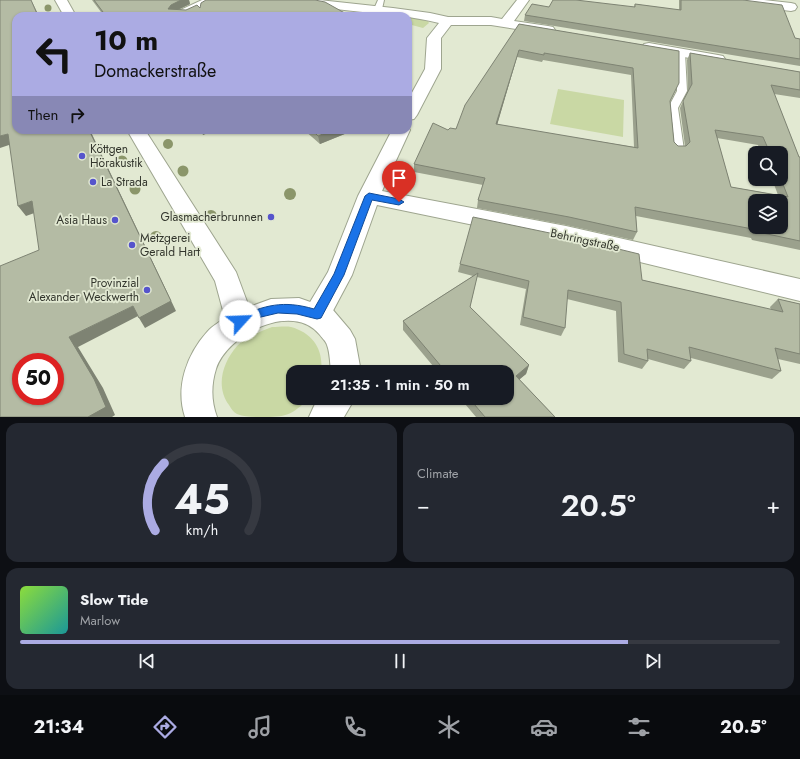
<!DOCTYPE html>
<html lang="en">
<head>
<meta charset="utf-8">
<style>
	body { margin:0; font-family:Jost,sans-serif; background:#242831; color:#f1f3f6; height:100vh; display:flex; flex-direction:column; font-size:15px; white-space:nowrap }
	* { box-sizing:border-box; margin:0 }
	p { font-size:13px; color:#9ea1a6 }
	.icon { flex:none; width:22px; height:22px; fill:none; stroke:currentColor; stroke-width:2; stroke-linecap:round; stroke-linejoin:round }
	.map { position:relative; height:417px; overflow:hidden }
	.sheet { display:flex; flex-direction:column; gap:6px; padding:6px; background:#0d0f14; flex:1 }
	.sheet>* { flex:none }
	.hud { position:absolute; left:12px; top:12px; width:400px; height:122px; border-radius:12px; box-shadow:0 1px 3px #0004; background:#ababe3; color:#111; overflow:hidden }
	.buttons { position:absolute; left:748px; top:146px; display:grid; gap:8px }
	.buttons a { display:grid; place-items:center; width:40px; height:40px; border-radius:8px; background:#171b24; box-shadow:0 1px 3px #0004; font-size:20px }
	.speed { position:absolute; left:12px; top:353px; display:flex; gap:8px; font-size:20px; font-weight:700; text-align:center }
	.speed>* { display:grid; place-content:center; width:52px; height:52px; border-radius:50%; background:#171b24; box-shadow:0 1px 3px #0004; line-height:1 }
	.speed .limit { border:6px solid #d22; background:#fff; color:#111 }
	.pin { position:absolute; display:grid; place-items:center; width:34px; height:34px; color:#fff; margin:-41px -17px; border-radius:50% 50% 50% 0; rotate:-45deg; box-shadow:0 0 4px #0007 }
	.pin .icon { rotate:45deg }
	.me { position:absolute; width:44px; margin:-22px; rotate:65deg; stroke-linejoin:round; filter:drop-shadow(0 0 3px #0008) }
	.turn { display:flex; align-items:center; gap:14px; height:84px; padding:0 16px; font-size:18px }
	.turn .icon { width:52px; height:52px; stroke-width:2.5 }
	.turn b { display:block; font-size:28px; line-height:34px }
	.then { display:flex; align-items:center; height:38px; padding:0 16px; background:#0003; gap:8px; font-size:15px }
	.big { font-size:30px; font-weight:600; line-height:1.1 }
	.sheet .widget { flex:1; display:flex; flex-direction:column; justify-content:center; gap:6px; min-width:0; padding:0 14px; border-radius:12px; background:#242831 }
	.sheet .dial { align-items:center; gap:0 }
	.dial svg { height:104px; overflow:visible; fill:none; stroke:#363941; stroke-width:7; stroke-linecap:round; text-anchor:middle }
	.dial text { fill:#f1f3f6; stroke:none }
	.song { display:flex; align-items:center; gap:12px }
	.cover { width:48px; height:48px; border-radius:6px; background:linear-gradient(135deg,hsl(90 70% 55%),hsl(180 70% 35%)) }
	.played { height:4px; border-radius:2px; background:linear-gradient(90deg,#ababe3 80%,#363941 80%) }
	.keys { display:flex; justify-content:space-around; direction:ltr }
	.heat { display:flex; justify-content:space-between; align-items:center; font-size:22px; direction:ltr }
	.sheet .tiles { flex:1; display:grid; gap:6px; grid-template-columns:1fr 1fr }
	.widget:last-child { grid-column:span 2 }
	.trip { position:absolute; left:286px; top:365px; width:228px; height:40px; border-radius:12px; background:#171b24; box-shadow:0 1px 3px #0004; font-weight:600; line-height:40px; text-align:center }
	.tabs { display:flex; height:64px; justify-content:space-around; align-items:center; background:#090b0e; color:#9ea1a6 }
	.tabs .icon { width:28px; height:28px }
	.tabs .selected { color:#ababe3 }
	.tabs b { font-size:18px; color:#f1f3f6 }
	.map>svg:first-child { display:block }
</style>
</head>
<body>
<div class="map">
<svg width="800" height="417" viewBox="0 0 800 417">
	<rect width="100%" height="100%" fill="#e2e9d2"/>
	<path fill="#c9d8a4" d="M375,12l25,2 27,6 2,3 -6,5 -15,-4 2,-3 -2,-1v-4h-27z
		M558,89l66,11 -1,37 -73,-13z
		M272,327c6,0 14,-1 19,0 22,6 33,23 30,45h-28v26h17c-20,18 -23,19 -49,19 -9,0 -17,0 -24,-3 -4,-2 -6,-6 -8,-9 -14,-19 -6,-43 8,-59 10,-10 23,-14 35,-19z"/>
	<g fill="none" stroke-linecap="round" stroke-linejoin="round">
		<defs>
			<path id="lane" d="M378,0h6l-2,9 -4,2 -4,-2z
				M681,50l4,3 2,38 -9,17 6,42 -2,2h-8l-2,-2 -4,-42 9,-17v-38z"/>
			<path id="street" d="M202,0h15l-2,2 -27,14h-16l2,-3z
				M296,0h23l74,8 37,5 18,4h43l11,2 15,-19h12l-15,21 34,5 5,1 2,3 -2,3 -5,1 -57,-9h-40l-10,13v31l-24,46 -3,4 -6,1v-20l17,-31 2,-31 12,-15c-46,-12 -94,-9 -141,-21z
				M729,0h35l27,3 4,1 2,3 -2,3 -4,1 -56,-7 -4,-2z
				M649,43l69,12 5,1 2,3 -2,3 -5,1 -74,-13 -2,-3 2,-3z
				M408,127l2,3 -28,61 184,35 234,53v22l-234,-57 -189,-39 -25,70 -25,47 -10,4 -10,-4 -4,-8 25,-42 30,-76 34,-66h16z"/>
			<path id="secondary" d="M55,0h12l9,16h-12z
				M127,130h18l91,142 13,35 22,-8 28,-1 34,12 17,20 5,9 6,33h-30c-1,-9 -1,-19 -4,-27 -1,-4 -5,-7 -7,-10 -27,-34 -93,-1 -104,34 -5,16 -5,32 1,48h-32c-10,-30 2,-63 23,-86 4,-5 12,-9 17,-13l-10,-37z
				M319,398h36l-11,19h-35l5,-11z"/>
		</defs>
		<use href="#lane" stroke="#9ea58f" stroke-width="2"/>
		<use href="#street" stroke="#9ea58f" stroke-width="2"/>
		<use href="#secondary" stroke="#9ea58f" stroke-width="2"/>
		<use href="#lane" fill="#fff" fill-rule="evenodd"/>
		<use href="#street" fill="#fff" fill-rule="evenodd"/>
		<use href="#secondary" fill="#fff" fill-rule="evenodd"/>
	</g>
	<g fill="#8b966a">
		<circle cx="48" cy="8" r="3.5"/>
		<circle cx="168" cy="144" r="5"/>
		<circle cx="122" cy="161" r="5.5"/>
		<circle cx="183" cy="171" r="5.5"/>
		<circle cx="135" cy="189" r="5.5"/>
		<circle cx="290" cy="194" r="6"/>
		<circle cx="211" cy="216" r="6"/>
		<circle cx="156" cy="237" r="6"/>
	</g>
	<path fill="#9ba18d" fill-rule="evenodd" d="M92,0h97l1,4 -12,6h8l14,-2 150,8h-246z
		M679,0h64l52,38 5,1v27l-276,-45 1,-6 24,-8h85l1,-3 44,6z
		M519,24l160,27 -9,50 4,41 4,4h7l-5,-38 8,-18 -1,-30 3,-7 110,19v26l-26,-4 25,63h1v93l-48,-10 -1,-2 -115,-22 1,16 -4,8 -67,-15 -89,-17 1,-8 5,-15 -69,-13v-8l34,-34 8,-1zM517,57l25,5 1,-2 88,15 3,72 -137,-22zM717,138l41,7 3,8h20v26h-9l6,16 -47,-8z
		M304,130h48v1l-32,13z
		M460,264l182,16 129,30 -1,-3 8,-8 22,5v60l-22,-5 3,12 -9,8 -81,-21v3l-7,8 -36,-10v2l-6,8 -24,-7 -2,-51 -49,-12 -2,29 -4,8 -41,-11 6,-36 -49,-12 -7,30 59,58 -3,9 -7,5 36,38h-79l-16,-19h47v-26h-69l-35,-42v-9l70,-45 -15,-4z"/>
	<path fill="#7e8373" d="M31,0l8,16h-1z
		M181,0h8l1,4 -17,8 -5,-3 3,-4z
		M519,50l-2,7 -22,75 1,-8z
		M411,51v8l-3,7v-8z
		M89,130h1l86,181 -31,17 -6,-10z
		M201,130h15l-13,5z
		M222,130h12l-11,4z
		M333,130h19v1l-32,13 -2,-8z
		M8,134l7,9 -15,5v-12z
		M32,201l8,10 -14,5 -8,-10z
		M133,306l7,9 -62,32 25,41 12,27 -3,2h-24l-19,-80z
		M529,365l-3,9 -13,11 3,-9z"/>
	<path fill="#b4bba4" stroke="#7e8373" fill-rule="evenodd" d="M0,0h31l7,16h-22v114h73l82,171 -32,17 -6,-12 -64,31 25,42 12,28 -18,10h-88v-151l39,-16 -7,-49 -14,5 -10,-72 -8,2zM21,362h34v34h-34z
		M94,0h87l-10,5 -3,4 18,1 11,-5 3,3 1,-5 5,-3h109l10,2 25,14h-244z
		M553,0h23l59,7v-3l46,6v-10h62l39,5 13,33 5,1v20l-275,-44 7,-11 17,3z
		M519,24l160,27v32l-9,18 4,41 4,4h8l4,-4 -7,-41 9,-17 -2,-31 110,19v18l-29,-5 28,72h1v84l-42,-9v-2l-123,-23 2,25 -68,-15 -91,-17 7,-22 -71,-14 19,-41 15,7 2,-2 6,1 9,-24zM519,50l25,5v-2l89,15 5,80 -142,-24zM715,130l48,7 7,16h11v26l7,18 -57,-10zM755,201h26v26h-26z
		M408,50l3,1 -3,7z
		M312,130h21l-15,6z
		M473,217l96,20 70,17 3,26 141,32 -5,-13 22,5v50l-25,-6 6,23 -92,-24 2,14 -44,-12 1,12 -24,-7 -3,-52 -53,-12 -3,38 -42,-11 6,-36 -69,-17z
		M478,273l-8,34 59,58 -13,11 39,41h-70l-16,-19h38v-26h-61l-43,-51z"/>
	<path fill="#1a73e8" stroke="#114b97" d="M369,193l30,6 5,3 -5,3 -27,-5 -28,75 -23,43 -4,1 -20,-5 -19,-1 -17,4 -21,9 -4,-1 -1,-4 1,-3c29,-13 47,-18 78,-9l20,-35 31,-78z"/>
	<g fill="#5654cc" stroke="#e2e9d2" stroke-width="1.5">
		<circle cx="82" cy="156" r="4"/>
		<circle cx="93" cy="182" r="4"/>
		<circle cx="271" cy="217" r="4"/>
		<circle cx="115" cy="220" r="4"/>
		<circle cx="132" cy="245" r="4"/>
		<circle cx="147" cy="290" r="4"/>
	</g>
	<g text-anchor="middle" stroke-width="3.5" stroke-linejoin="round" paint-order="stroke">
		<g font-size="12" fill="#33362d" stroke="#e2e9d2" text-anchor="start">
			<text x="90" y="153">Köttgen<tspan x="90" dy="14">Hörakustik</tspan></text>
			<text x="101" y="186">La Strada</text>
			<text x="263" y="221" text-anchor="end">Glasmacherbrunnen</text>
			<text x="107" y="224" text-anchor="end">Asia Haus</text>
			<text x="140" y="242">Metzgerei<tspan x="140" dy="14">Gerald Hart</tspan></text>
			<text x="139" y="287" text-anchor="end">Provinzial<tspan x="139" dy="14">Alexander Weckwerth</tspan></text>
		</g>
		<g font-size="12" fill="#33362d" stroke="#e2e9d2">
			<text transform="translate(585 240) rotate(12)" y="4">Behringstraße</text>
		</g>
	</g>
</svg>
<div class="buttons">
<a><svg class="icon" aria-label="search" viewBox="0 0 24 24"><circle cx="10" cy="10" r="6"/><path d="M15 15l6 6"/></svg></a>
<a><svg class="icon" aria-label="layers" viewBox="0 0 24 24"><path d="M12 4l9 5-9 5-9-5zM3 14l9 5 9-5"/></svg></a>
</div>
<div class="speed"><div class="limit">50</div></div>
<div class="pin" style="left:399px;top:202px;background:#d93025"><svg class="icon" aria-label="arrive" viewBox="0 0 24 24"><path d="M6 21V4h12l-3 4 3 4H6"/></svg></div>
<svg class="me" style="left:240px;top:321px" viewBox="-20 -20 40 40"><circle r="19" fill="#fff"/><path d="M0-13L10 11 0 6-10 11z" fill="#1a73e8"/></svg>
<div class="trip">21:35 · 1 min · 50 m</div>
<div class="hud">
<div class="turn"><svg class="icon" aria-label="left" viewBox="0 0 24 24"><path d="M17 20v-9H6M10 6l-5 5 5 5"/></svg><div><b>10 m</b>Domackerstraße</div></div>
<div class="then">Then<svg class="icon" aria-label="right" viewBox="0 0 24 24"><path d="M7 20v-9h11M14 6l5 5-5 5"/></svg></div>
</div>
</div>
<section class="sheet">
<div class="tiles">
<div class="widget dial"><svg viewBox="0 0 100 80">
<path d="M14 69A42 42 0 1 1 86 69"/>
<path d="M14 69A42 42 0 0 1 21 17" stroke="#ababe3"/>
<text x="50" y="56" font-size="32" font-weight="700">45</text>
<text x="50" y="72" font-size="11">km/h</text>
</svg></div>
<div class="widget"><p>Climate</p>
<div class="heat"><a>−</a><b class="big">20.5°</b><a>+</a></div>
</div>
<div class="widget">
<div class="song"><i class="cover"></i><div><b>Slow Tide</b><p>Marlow</p></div></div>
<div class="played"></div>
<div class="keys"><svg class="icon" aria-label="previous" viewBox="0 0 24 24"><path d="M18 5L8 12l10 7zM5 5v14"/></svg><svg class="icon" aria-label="pause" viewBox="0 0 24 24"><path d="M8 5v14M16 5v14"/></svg><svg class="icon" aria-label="next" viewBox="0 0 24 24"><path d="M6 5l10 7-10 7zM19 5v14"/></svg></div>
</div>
</div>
</section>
<nav class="tabs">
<b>21:34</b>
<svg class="icon selected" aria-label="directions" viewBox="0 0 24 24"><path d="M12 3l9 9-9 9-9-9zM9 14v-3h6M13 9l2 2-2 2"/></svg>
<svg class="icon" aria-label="music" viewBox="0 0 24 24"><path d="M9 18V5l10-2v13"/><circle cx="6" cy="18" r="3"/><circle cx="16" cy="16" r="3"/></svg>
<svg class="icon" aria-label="phone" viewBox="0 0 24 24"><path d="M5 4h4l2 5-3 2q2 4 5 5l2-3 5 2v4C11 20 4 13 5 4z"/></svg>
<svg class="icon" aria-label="climate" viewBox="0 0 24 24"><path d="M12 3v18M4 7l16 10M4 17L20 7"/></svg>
<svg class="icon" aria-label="car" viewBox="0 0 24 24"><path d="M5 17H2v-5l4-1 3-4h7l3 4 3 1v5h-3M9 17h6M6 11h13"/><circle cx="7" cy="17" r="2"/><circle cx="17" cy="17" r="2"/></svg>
<svg class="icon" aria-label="filters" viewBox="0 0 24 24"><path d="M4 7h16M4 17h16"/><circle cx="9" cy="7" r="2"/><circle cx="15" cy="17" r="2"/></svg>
<b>20.5°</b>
</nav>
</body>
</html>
